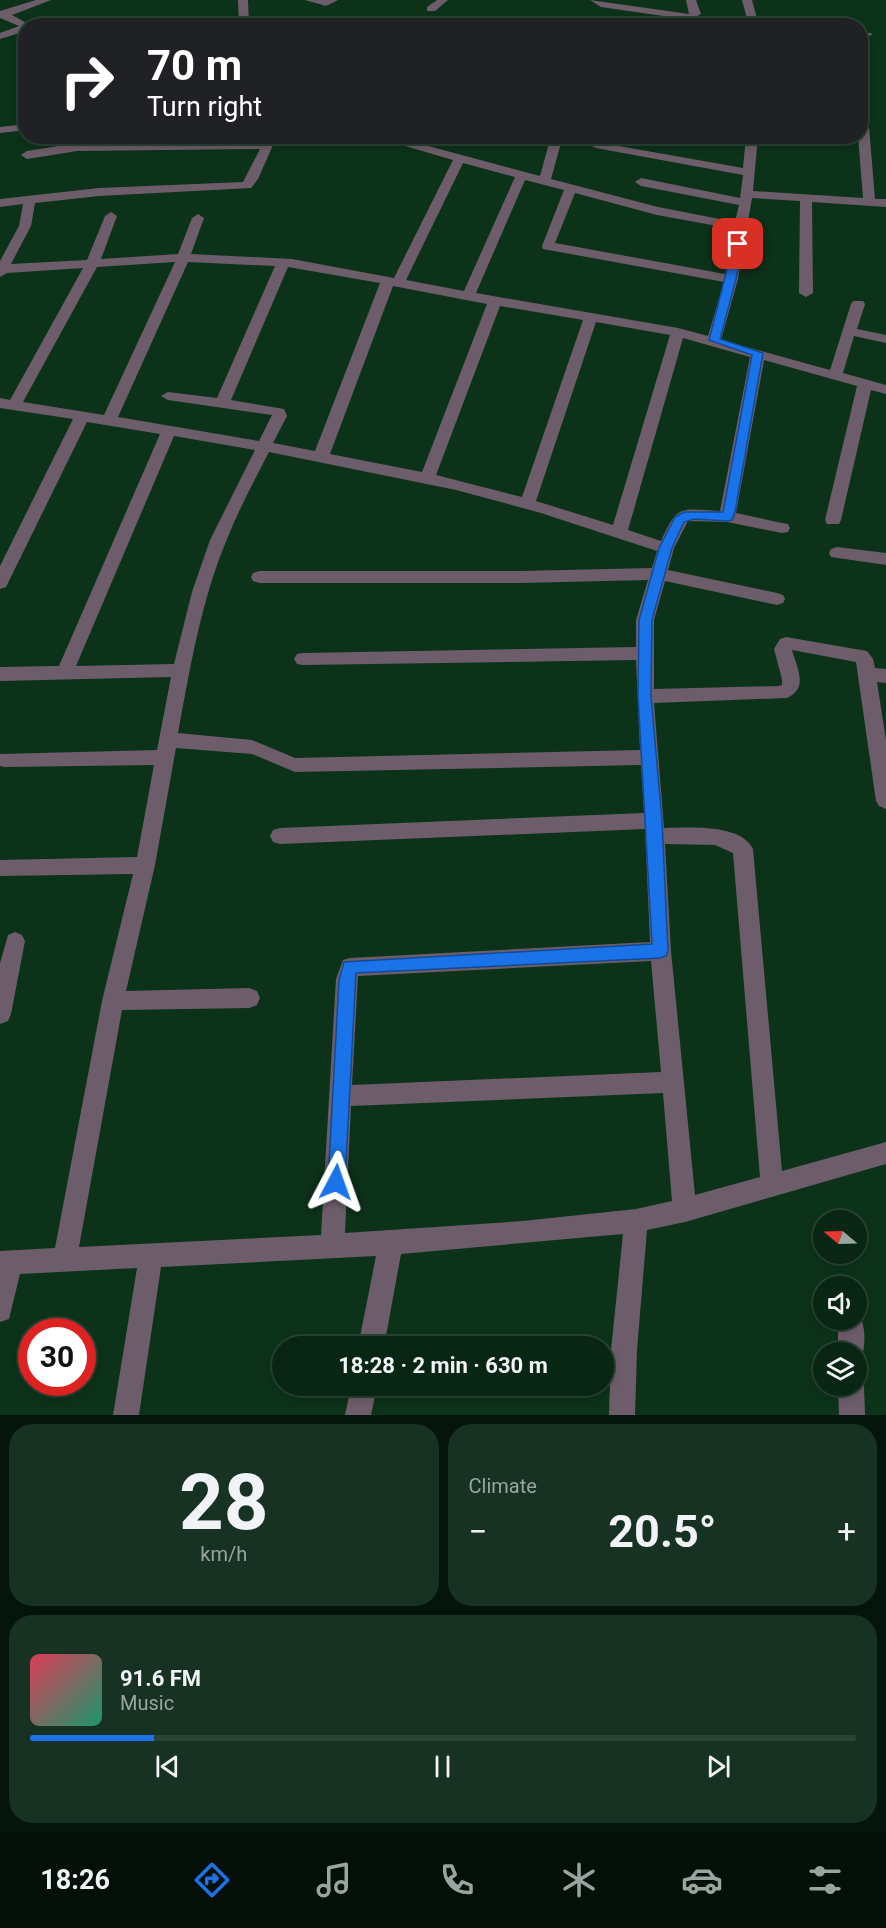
<!DOCTYPE html>
<html lang="en">
<head>
<meta charset="utf-8">
<style>
	body { margin:0; font-family:Roboto,sans-serif; background:#173222; color:#f1f3f6; height:100vh; display:flex; flex-direction:column; font-size:22px; white-space:nowrap }
	* { box-sizing:border-box; margin:0 }
	p { font-size:20px; color:#99a5a0 }
	.icon { flex:none; width:33px; height:33px; fill:none; stroke:currentColor; stroke-width:2; stroke-linecap:round; stroke-linejoin:round }
	.map { position:relative; height:1415px; overflow:hidden }
	.side { display:flex; flex-direction:column; gap:9px; padding:9px; background:#05150b; flex:1 }
	.side>* { flex:none }
	.top-card { position:absolute; left:18px; top:18px; width:850px; height:126px; border-radius:24px; box-shadow:0 3px 9px #0003,0 0 0 2px #294334; background:#202124; color:#fff; overflow:hidden }
	.needle { width:39px; rotate:289deg }
	.fabs { position:absolute; left:813px; top:1210px; display:grid; gap:12px }
	.fabs a { display:grid; place-items:center; width:54px; height:54px; border-radius:50%; background:#092614; box-shadow:0 3px 9px #0003,0 0 0 2px #294334; font-size:30px }
	.speed { position:absolute; left:18px; top:1318px; display:flex; gap:12px; font-size:30px; font-weight:700; text-align:center }
	.speed>* { display:grid; place-content:center; width:78px; height:78px; border-radius:50%; background:#092614; box-shadow:0 3px 9px #0003,0 0 0 2px #294334; line-height:1 }
	.speed .limit { border:9px solid #d22; background:#fff; color:#111 }
	.pin { position:absolute; display:grid; place-items:center; width:51px; height:51px; color:#fff; margin:-26px; border-radius:12px; box-shadow:0 3px 9px #0006 }
	.me { position:absolute; width:66px; margin:-33px; rotate:4deg; stroke-linejoin:round; filter:drop-shadow(0 0 4px #0008) }
	.turn { display:flex; align-items:center; gap:21px; height:126px; padding:0 30px; font-size:27px }
	.turn .icon { width:78px; height:78px; stroke-width:2.5 }
	.turn b { display:block; font-size:42px; line-height:51px }
	.big { font-size:45px; font-weight:700; line-height:1.1 }
	.side .widget { flex:1; display:flex; flex-direction:column; justify-content:center; gap:9px; min-width:0; padding:0 21px; border-radius:24px; background:#173222 }
	.side .dial { align-items:center; gap:0 }
	.dial b { font-size:78px; line-height:1 }
	.song { display:flex; align-items:center; gap:18px }
	.cover { width:72px; height:72px; border-radius:9px; background:linear-gradient(135deg,hsl(350 70% 55%),hsl(160 70% 35%)) }
	.played { height:6px; border-radius:3px; background:linear-gradient(90deg,#1a73e8 15%,#294334 15%) }
	.keys { display:flex; justify-content:space-around; direction:ltr }
	.heat { display:flex; justify-content:space-between; align-items:center; font-size:33px; direction:ltr }
	.side .tiles { flex:1; display:grid; gap:9px; grid-template-columns:1fr 1fr }
	.widget:last-child { grid-column:span 2 }
	.trip { position:absolute; left:272px; top:1336px; width:342px; height:60px; border-radius:30px; background:#092614; box-shadow:0 3px 9px #0003,0 0 0 2px #294334; font-weight:700; line-height:60px; text-align:center }
	.dock { display:flex; height:96px; justify-content:space-around; align-items:center; background:#040f08; color:#99a5a0 }
	.dock .icon { width:42px; height:42px }
	.dock .selected { color:#1a73e8 }
	.dock b { font-size:27px; color:#f1f3f6 }
	.map>svg:first-child { display:block }
</style>
</head>
<body>
<div class="map">
<svg width="886" height="1415" viewBox="0 0 886 1415">
	<rect width="100%" height="100%" fill="#0c321a"/>
	<g fill="none" stroke-linecap="round" stroke-linejoin="round">
		<path fill="#6d5d6a" fill-rule="evenodd" d="M36,0h15l-39,15 20,11h-6v5l-26,8v-6l19,-7 -19,-8v-7z
			M238,0h10l1,26h-10z
			M305,0h33l-12,6z
			M437,0h11l-13,11h-8v-4z
			M590,0l99,14 -3,-14h10l5,14 -10,6 -90,-13z
			M742,0h10l7,26h-10z
			M174,22l5,3 -12,1z
			M861,32l10,1 1,2 -11,3z
			M861,100l6,3 8,96h11v8l-74,-5 1,91 -7,4 -7,-4 1,-92 -48,-3 -14,81 -17,61 109,30 21,-66 2,-3h10l2,3 -8,25 29,6v8l-32,-7 -11,37 43,12v9l-15,-4 -30,130 -2,4h-12l-2,-4 32,-134 -93,-26 -28,153 46,10 6,1 2,4 -2,4 -6,1 -55,-11 -39,-1 -14,27 -6,22 109,23 6,2 2,4 -2,4 -6,2 -112,-24 -11,39v69l125,-3 3,-1v-6l-8,-30 6,-10 6,-2 81,14 6,8 2,9 11,1v14l-9,-1 9,58v69l-7,-3 -3,-5 -20,-139 -64,-12c5,18 17,38 -5,48l-133,5 10,125c24,0 76,-5 89,21l29,322 104,-29v22l-201,58 -38,8 -10,120 -2,65h-26l2,-65 12,-116 -222,20 -17,93h-26l18,-91 -215,11 -22,148h-26l24,-147 -117,6 -11,45 -9,3v-71l55,-3 47,-247 31,-127 -133,2v-16l137,-3 17,-92 -149,2 -5,-1v-12l157,-4 14,-73 -171,4v-14l59,-1 101,-232 -73,-12 -79,161 -2,4 -6,2v-23l73,-147 -73,-11v-10l10,2 73,-132 -76,5 -7,4v-16l19,-35 4,-22 -23,3v-8l99,-11 144,-6 17,-33 -183,2 -50,8 -6,-4 6,-4 50,-8 186,-1 2,-6h12l-19,43 -7,9 -152,8 -64,7 -4,23 -20,38 76,-4 18,-44 6,-4 6,4 -16,43 77,-5 14,-36 6,-4 6,4 -13,36 101,5 102,19 59,-118 -82,-24h20l149,40 11,-40h12l-12,43 107,28 77,15 4,-17 -98,-19 -6,-4 6,-4 99,20 3,-23 -147,-27 -6,-3 6,-3 147,26 3,-32h12l-5,55 110,7 -5,-62h3zM463,163l52,14 -51,114 -58,-11zM525,180l39,10 -22,56 1,3 181,33 -16,54 -30,-8 -202,-35zM575,193l82,22 77,14 -9,45 -170,-31zM175,262l-71,153 -81,-13 74,-135zM188,262l87,4 -58,132 -49,-6 -7,4 7,4 104,15 -13,26 -141,-24zM288,267l92,16 -65,168 -42,-8 14,-27 -3,-7 -53,-9zM393,286l94,18 -65,168 -92,-18zM500,306l83,14 -61,177 -86,-22zM596,322l74,13 -57,190 -77,-24zM683,338l67,19 -30,154c-39,-2 -42,-8 -59,30l-33,-11zM174,436l81,14 -45,90 -18,52 -18,72 -98,2zM269,452l187,38 85,23 116,38 -5,17 -132,3h-261l-6,2 -2,4 2,4 6,2h261l128,-3 -12,40v27l-333,6 -6,1 -3,5 3,5 6,1 333,-5 4,90 -345,8 -43,-18 -74,-7c12,-65 23,-132 49,-194 12,-30 27,-58 42,-87zM176,748l76,6 43,18 346,-7 3,48 -364,15 -7,2 -3,6 3,6 7,2 365,-15 5,113 -300,16 -7,2 -7,19 -15,256 -242,12 43,-237 127,-2 8,-3 3,-7 -3,-7 -8,-3 -123,3 29,-126zM665,844l50,1 18,8 27,324 -65,18 -24,-244zM651,961l10,111 -309,13 6,-109zM663,1093l9,108 -36,8 -113,12 -178,12 6,-127z
			M26,124v6l-26,3v-6z
			M478,136h13l1,1 -6,3z
			M837,547l49,6v12l-55,-8 -2,-4 2,-4z
			M15,932l7,3 3,6 -14,73 -3,7 -8,3v-61l8,-28z
			M856,1311c11,11 10,37 4,51l-4,1v-10h-18v-32l18,-1z
			M856,1375l4,2 4,9 1,29h-26l-1,-29h18z
			M351,1386h26l-6,29h-26z"/>
	</g>
	<path fill="#1a73e8" stroke="#114b97" stroke-width="1.5" d="M734,242l9,2 -7,35 -16,60 43,14 -28,159 -3,8 -5,1 -33,-2 -10,3 -12,26 -20,72 -1,76 11,125 6,130 -2,5 -6,2 -304,15 -11,209 -2,7 -7,2 -6,-2 -2,-7 11,-202 5,-18 308,-18 -14,-248 1,-76 20,-72 16,-31 9,-5h39l29,-157 -43,-15z"/>
</svg>
<div class="fabs">
<a><svg class="needle" viewBox="-14 -14 28 28"><path d="M0-13l5 13h-10z" fill="#e53935"/><path d="M0 13l5-13h-10z" fill="#99a5a0"/></svg></a>
<a><svg class="icon" aria-label="sound" viewBox="0 0 24 24"><path d="M4 9h4l5-4v14l-5-4H4zM17 9q2 3 0 6"/></svg></a>
<a><svg class="icon" aria-label="layers" viewBox="0 0 24 24"><path d="M12 4l9 5-9 5-9-5zM3 14l9 5 9-5"/></svg></a>
</div>
<div class="speed"><div class="limit">30</div></div>
<div class="pin" style="left:738px;top:244px;background:#d93025"><svg class="icon" aria-label="arrive" viewBox="0 0 24 24"><path d="M6 21V4h12l-3 4 3 4H6"/></svg></div>
<svg class="me" style="left:336px;top:1182px" viewBox="-20 -20 40 40"><path d="M0-17L14 15 0 8-14 15z" fill="#1a73e8" stroke="#fff" stroke-width="4"/></svg>
<div class="trip">18:28 · 2 min · 630 m</div>
<div class="top-card">
<div class="turn"><svg class="icon" aria-label="right" viewBox="0 0 24 24"><path d="M7 20v-9h11M14 6l5 5-5 5"/></svg><div><b>70 m</b>Turn right</div></div>
</div>
</div>
<section class="side">
<div class="tiles">
<div class="widget dial"><b>28</b><p>km/h</p></div>
<div class="widget"><p>Climate</p>
<div class="heat"><a>−</a><b class="big">20.5°</b><a>+</a></div>
</div>
<div class="widget">
<div class="song"><i class="cover"></i><div><b>91.6 FM</b><p>Music</p></div></div>
<div class="played"></div>
<div class="keys"><svg class="icon" aria-label="previous" viewBox="0 0 24 24"><path d="M18 5L8 12l10 7zM5 5v14"/></svg><svg class="icon" aria-label="pause" viewBox="0 0 24 24"><path d="M8 5v14M16 5v14"/></svg><svg class="icon" aria-label="next" viewBox="0 0 24 24"><path d="M6 5l10 7-10 7zM19 5v14"/></svg></div>
</div>
</div>
</section>
<nav class="dock">
<b>18:26</b>
<svg class="icon selected" aria-label="directions" viewBox="0 0 24 24"><path d="M12 3l9 9-9 9-9-9zM9 14v-3h6M13 9l2 2-2 2"/></svg>
<svg class="icon" aria-label="music" viewBox="0 0 24 24"><path d="M9 18V5l10-2v13"/><circle cx="6" cy="18" r="3"/><circle cx="16" cy="16" r="3"/></svg>
<svg class="icon" aria-label="phone" viewBox="0 0 24 24"><path d="M5 4h4l2 5-3 2q2 4 5 5l2-3 5 2v4C11 20 4 13 5 4z"/></svg>
<svg class="icon" aria-label="climate" viewBox="0 0 24 24"><path d="M12 3v18M4 7l16 10M4 17L20 7"/></svg>
<svg class="icon" aria-label="car" viewBox="0 0 24 24"><path d="M5 17H2v-5l4-1 3-4h7l3 4 3 1v5h-3M9 17h6M6 11h13"/><circle cx="7" cy="17" r="2"/><circle cx="17" cy="17" r="2"/></svg>
<svg class="icon" aria-label="filters" viewBox="0 0 24 24"><path d="M4 7h16M4 17h16"/><circle cx="9" cy="7" r="2"/><circle cx="15" cy="17" r="2"/></svg>
</nav>
</body>
</html>
